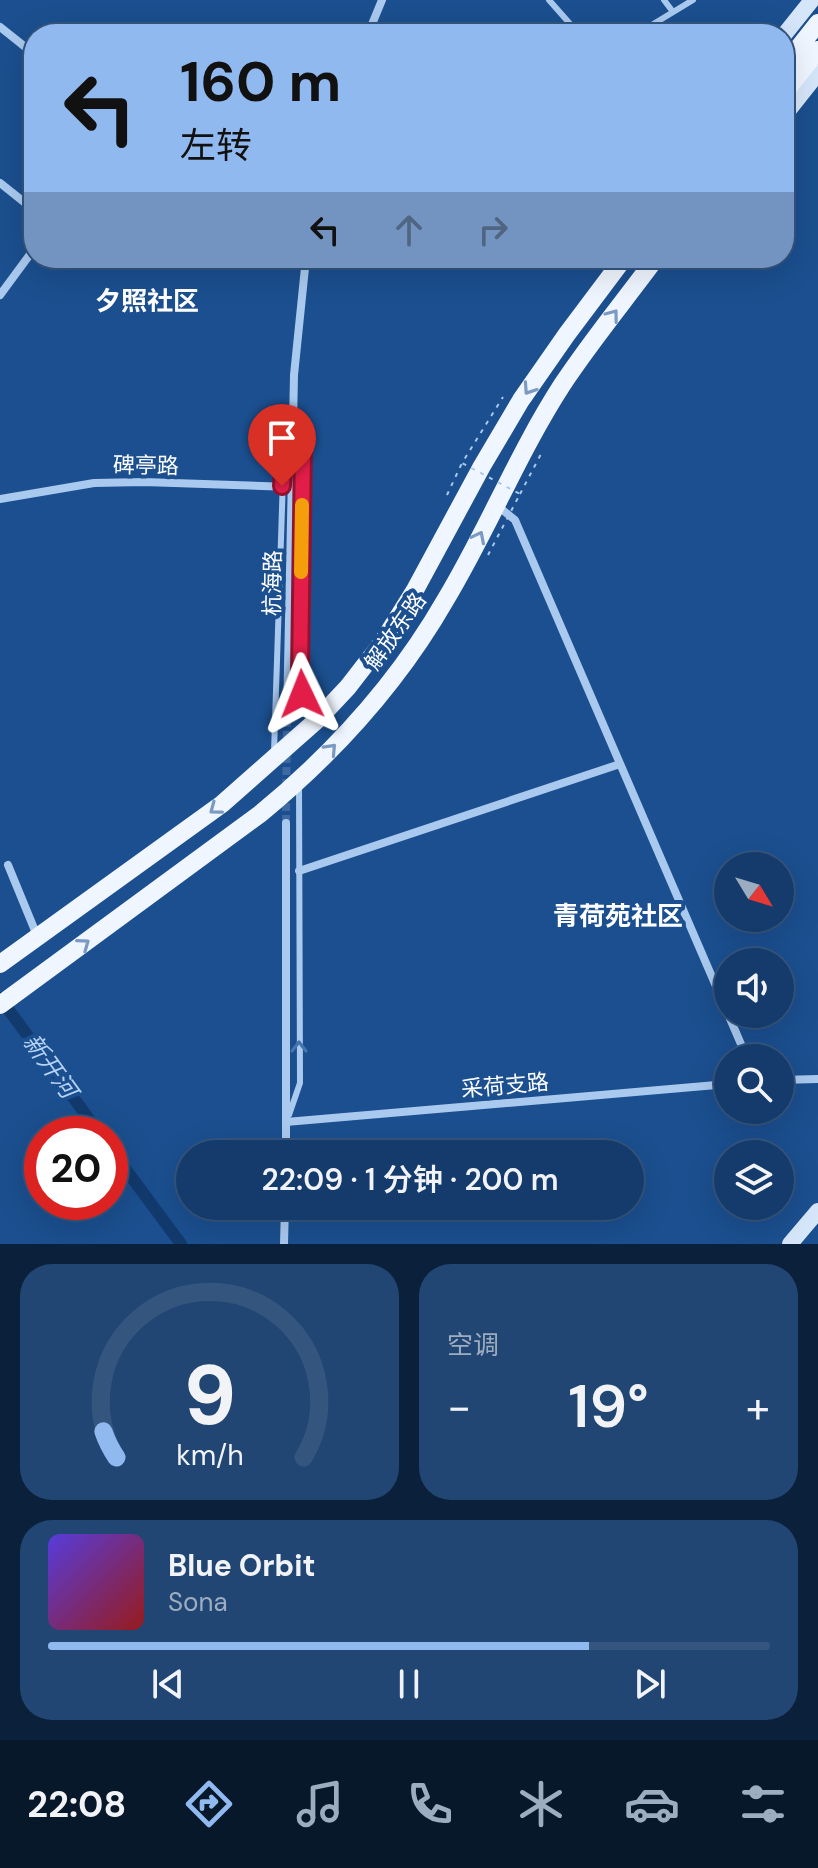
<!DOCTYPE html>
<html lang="zh">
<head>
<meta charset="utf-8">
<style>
	body { margin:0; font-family:"DM Sans","Noto Sans SC",sans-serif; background:#214673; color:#f1f3f6; height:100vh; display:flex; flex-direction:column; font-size:30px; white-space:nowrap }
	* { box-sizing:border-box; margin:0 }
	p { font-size:26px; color:#9dadc1 }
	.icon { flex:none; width:44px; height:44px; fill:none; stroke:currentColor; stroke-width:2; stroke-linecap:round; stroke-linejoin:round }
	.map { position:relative; height:1244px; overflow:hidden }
	.side { display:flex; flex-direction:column; gap:20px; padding:20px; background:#0b203b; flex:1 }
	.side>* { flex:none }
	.banner { position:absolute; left:24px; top:24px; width:770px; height:244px; border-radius:32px; box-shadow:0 8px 32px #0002,0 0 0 2px #33557e; background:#90b9f0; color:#111; overflow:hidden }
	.needle { width:52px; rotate:128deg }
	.controls { position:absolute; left:714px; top:852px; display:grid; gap:16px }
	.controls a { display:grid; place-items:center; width:80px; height:80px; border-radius:50%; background:#143b6b; box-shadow:0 8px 32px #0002,0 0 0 2px #33557e; font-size:40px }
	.speed { position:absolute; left:24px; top:1116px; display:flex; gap:16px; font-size:40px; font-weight:700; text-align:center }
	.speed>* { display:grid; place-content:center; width:104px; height:104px; border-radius:50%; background:#143b6b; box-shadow:0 8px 32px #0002,0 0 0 2px #33557e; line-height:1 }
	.speed .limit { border:12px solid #d22; background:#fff; color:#111 }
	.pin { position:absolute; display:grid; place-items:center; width:68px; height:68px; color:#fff; margin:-82px -34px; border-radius:50% 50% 50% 0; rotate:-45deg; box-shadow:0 0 8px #0007 }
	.pin .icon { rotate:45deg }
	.me { position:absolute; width:88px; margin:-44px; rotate:358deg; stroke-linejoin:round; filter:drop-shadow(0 0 6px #0008) }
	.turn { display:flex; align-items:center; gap:28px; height:168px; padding:0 24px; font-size:36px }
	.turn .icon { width:104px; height:104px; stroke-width:2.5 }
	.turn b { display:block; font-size:56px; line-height:68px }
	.lanes { display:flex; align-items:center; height:76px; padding:0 24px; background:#0003; justify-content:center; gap:40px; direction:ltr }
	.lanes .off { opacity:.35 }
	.big { font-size:60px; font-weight:600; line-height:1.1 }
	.side .card { flex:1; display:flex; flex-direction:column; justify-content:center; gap:12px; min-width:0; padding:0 28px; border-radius:32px; background:#214673 }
	.side .dial { align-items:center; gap:0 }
	.dial svg { height:208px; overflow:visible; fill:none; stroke:#33557e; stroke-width:7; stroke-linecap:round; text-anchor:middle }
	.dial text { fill:#f1f3f6; stroke:none }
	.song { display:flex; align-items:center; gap:24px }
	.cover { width:96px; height:96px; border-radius:12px; background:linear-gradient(135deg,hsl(250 70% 55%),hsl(0 70% 35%)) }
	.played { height:8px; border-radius:4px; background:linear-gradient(90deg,#90b9f0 75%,#33557e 75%) }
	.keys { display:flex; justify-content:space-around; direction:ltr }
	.heat { display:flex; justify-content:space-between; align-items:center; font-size:44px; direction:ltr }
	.side .tiles { flex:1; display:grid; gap:20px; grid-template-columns:1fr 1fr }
	.card:last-child { grid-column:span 2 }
	.trip { position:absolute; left:176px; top:1140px; width:468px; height:80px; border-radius:40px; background:#143b6b; box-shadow:0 8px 32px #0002,0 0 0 2px #33557e; font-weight:600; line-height:80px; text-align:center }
	.tabs { display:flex; height:128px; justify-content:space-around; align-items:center; background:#08182b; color:#9dadc1 }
	.tabs .icon { width:56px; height:56px }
	.tabs .current { color:#90b9f0 }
	.tabs b { font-size:36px; color:#f1f3f6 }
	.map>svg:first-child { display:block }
</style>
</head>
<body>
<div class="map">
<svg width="818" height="1244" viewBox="0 0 818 1244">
	<rect width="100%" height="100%" fill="#1b4f8f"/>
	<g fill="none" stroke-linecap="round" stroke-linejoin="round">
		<path stroke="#123a6d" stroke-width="12" d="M0,998l100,136
			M110,1148l71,96"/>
		<path stroke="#3d69a0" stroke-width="8" stroke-dasharray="8 4" stroke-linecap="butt" d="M286,823l1,-106"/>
		<path stroke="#a9c9ee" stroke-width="2" stroke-dasharray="4 6" stroke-linecap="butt" d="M520,494l21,-40
			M447,495l15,-32"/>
		<path stroke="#a9c9ee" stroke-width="6" d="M549,0l30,34
			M664,0l9,12
			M637,34l56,-34
			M295,429l8,18 -3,228 2,19 13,22
			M274,752l10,-305 8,-18
			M289,1115l11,-32 -1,-299"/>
		<path stroke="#a9c9ee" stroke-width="8" d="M0,27l34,27
			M368,34l14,-34
			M0,183l34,27
			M0,295l34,-46
			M0,499l94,-16 50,-1 148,5
			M495,504l20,16 213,494
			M287,717l7,-342 12,-117
			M8,865l30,73
			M299,871l321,-107
			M728,1014l19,44
			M780,1080l38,-1
			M286,1122l442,-38
			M286,1154v-331
			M284,1244l1,-38"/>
		<path stroke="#d6e6fa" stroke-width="16" d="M784,35l28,-35
			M784,116l34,-43
			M790,1244l28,-33"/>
		<path stroke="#f0f6ff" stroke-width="18" d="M784,66l34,-43
			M784,93l34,-43
			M0,964l222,-160 95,-84 31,-33 34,-44 33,-53 67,-124 39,-66 46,-66 57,-76
			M0,1005l260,-191c73,-60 139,-133 186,-215 42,-70 72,-146 116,-214 29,-44 63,-85 94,-127"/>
		<path stroke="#a9c9ee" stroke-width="2" stroke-dasharray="4 6" stroke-linecap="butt" d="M488,555l32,-61 -58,-31 41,-66"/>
	</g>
	<defs><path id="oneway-chevron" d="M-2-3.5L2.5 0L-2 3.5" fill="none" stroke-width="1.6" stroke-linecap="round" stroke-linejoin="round" transform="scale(2)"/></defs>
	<g stroke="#7b9ac1">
		<use href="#oneway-chevron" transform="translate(613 315) rotate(-53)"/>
		<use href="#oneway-chevron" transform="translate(529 389) rotate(124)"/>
		<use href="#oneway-chevron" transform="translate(479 537) rotate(-63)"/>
		<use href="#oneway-chevron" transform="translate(331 749) rotate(-47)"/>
		<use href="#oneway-chevron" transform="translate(215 809) rotate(143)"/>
		<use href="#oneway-chevron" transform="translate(84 944) rotate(-36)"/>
	</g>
	<use stroke="#4674ac" href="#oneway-chevron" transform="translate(299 1047) rotate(-90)"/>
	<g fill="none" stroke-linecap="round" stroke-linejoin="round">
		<defs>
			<path id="route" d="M282,486l2,-39 9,-22 10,22 -3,228 2,19"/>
		</defs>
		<use href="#route" stroke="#92132f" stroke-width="20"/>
		<use href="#route" stroke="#e11d48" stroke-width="14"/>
		<path stroke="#f59e0b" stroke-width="14" d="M301,572l1,-67"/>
	</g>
	<g text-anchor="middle" stroke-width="8" stroke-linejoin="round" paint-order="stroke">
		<g font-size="22" fill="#fff" stroke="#1b4f8f">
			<text transform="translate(146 465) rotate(1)" y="8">碑亭路</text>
			<text transform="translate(272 583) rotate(-89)" y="8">杭海路</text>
			<text transform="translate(395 631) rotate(-55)" y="8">解放东路</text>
			<text transform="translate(505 1085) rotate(-5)" y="8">采荷支路</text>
		</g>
		<g font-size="24" font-style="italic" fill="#b5d3f5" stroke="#1b4f8f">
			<text transform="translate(50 1066) rotate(54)" y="8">新开河</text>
		</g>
		<g font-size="26" font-weight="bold" fill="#fff" stroke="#1b4f8f">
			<text x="147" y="310">夕照社区</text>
			<text x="618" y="925">青荷苑社区</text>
		</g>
	</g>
</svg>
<div class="controls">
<a><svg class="needle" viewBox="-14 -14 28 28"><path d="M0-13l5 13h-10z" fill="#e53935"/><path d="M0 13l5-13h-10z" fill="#9dadc1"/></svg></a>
<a><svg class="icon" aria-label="sound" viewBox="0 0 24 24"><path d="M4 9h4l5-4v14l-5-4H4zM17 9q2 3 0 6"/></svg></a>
<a><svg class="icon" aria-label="search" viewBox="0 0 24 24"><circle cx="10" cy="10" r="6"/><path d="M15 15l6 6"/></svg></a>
<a><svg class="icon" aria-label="layers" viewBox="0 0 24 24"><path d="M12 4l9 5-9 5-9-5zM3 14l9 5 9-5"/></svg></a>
</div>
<div class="speed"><div class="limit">20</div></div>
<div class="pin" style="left:282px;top:486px;background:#d93025"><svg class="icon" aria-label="arrive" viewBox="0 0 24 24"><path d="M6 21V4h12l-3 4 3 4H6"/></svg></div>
<svg class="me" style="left:302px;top:694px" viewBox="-20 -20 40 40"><path d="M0-17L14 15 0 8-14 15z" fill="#e11d48" stroke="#fff" stroke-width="4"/></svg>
<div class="trip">22:09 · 1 分钟 · 200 m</div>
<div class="banner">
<div class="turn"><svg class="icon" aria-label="left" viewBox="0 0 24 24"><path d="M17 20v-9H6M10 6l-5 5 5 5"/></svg><div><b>160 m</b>左转</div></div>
<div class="lanes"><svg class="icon" aria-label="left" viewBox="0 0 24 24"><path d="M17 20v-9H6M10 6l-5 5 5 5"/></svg><svg class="icon off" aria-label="ahead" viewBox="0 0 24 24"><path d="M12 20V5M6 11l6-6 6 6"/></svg><svg class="icon off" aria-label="right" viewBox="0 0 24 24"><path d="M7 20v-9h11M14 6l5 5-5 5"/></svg></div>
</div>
</div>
<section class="side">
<div class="tiles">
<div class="card dial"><svg viewBox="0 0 100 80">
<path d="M14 69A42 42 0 1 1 86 69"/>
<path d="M14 69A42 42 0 0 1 9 59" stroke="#90b9f0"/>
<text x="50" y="56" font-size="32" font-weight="700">9</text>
<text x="50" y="72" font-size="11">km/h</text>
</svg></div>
<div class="card"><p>空调</p>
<div class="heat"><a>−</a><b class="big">19°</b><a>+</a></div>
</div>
<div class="card">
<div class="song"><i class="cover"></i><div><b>Blue Orbit</b><p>Sona</p></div></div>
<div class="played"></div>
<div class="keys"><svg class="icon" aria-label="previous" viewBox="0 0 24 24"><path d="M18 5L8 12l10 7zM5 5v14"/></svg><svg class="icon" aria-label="pause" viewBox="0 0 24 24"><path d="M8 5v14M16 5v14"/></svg><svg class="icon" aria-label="next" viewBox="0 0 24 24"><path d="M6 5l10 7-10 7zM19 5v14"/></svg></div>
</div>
</div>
</section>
<nav class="tabs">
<b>22:08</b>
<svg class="icon current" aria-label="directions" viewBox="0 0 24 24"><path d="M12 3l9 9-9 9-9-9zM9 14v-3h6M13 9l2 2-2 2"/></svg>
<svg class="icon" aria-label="music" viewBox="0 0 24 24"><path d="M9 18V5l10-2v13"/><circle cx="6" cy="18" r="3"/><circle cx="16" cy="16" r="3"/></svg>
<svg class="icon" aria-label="phone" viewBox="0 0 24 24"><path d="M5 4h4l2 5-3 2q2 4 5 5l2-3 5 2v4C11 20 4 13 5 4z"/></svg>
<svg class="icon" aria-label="climate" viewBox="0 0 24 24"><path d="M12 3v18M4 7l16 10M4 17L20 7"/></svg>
<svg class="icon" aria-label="car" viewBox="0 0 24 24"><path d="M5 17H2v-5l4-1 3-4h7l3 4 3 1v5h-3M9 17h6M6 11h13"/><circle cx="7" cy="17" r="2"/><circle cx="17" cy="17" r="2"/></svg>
<svg class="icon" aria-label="filters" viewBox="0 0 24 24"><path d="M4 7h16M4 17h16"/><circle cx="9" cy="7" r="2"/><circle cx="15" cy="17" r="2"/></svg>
</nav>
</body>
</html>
